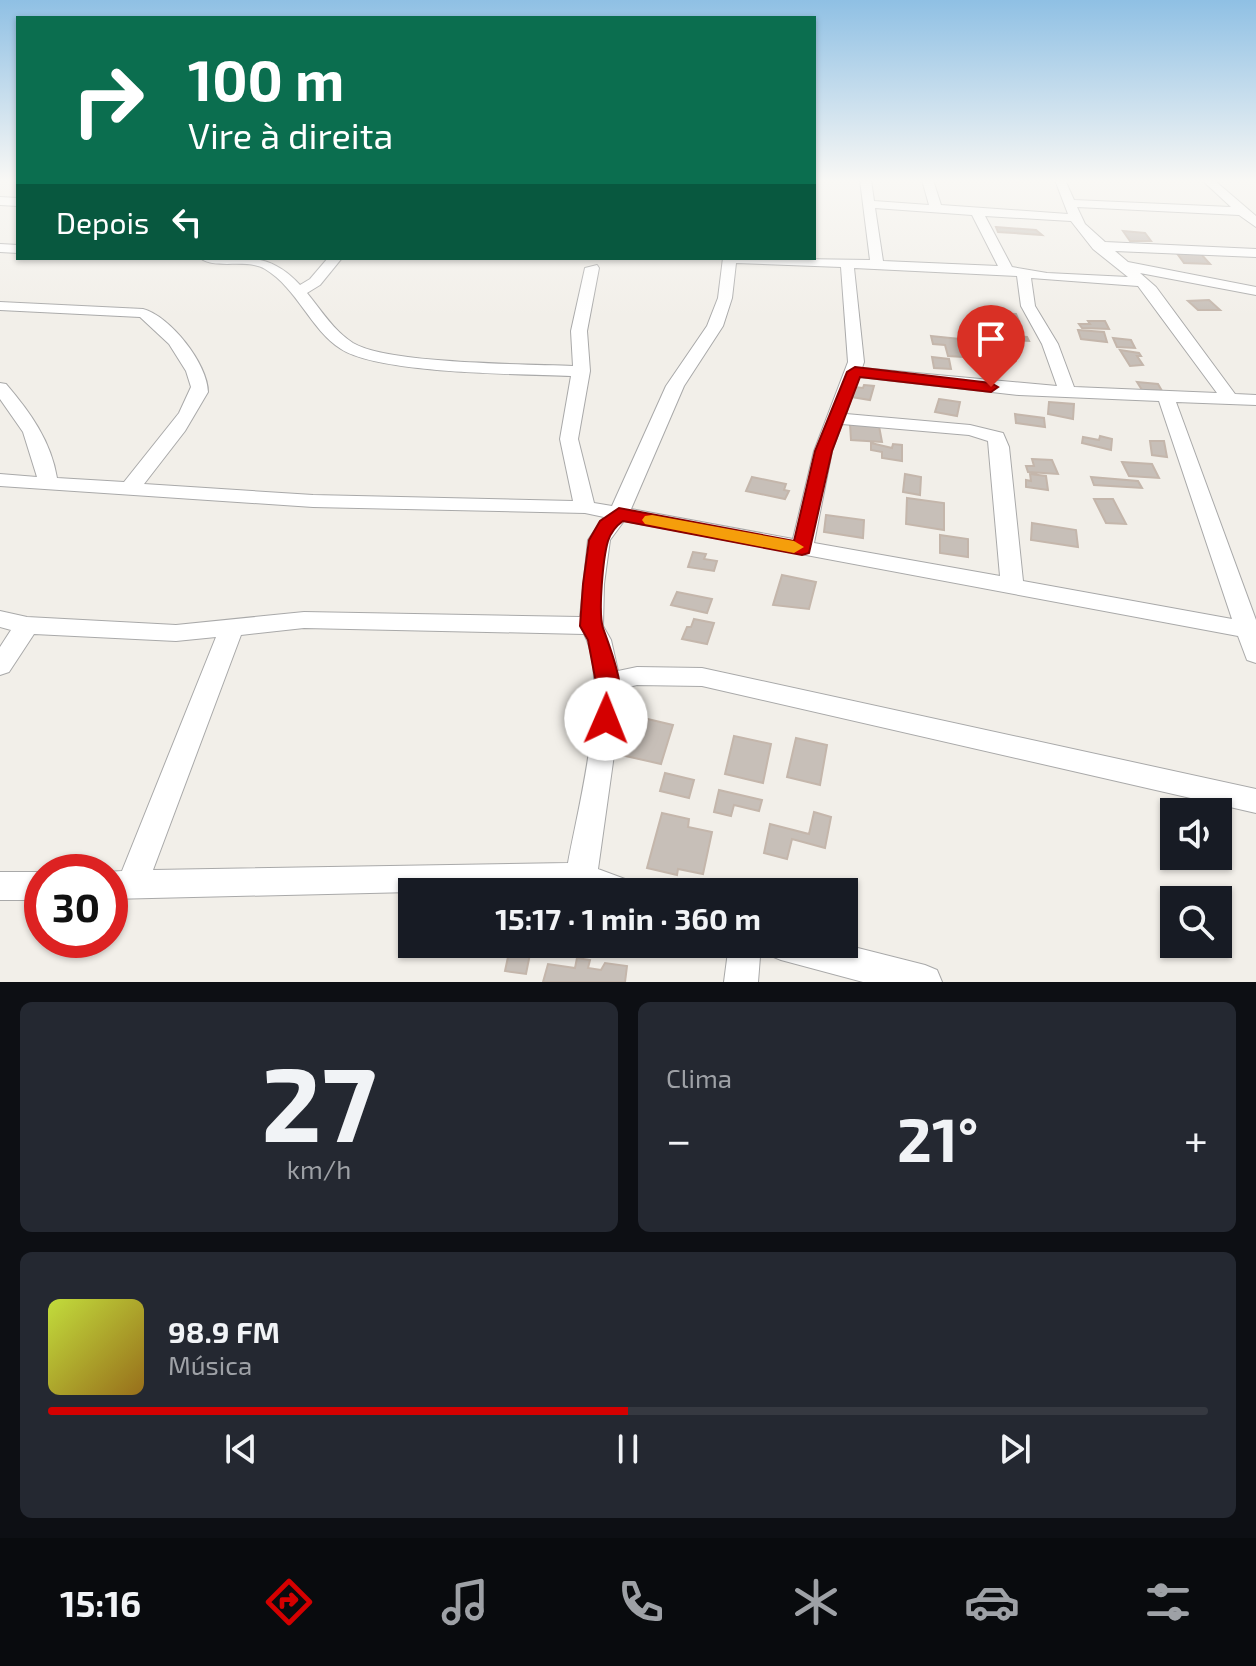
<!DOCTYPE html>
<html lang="pt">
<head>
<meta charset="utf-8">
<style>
	body { margin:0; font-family:"Exo 2",sans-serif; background:#242831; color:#f1f3f6; height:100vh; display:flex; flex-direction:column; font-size:30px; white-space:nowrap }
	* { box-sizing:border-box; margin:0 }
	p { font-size:26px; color:#9ea1a6 }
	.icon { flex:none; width:44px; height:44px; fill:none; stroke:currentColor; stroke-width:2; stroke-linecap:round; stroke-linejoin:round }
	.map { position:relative; height:982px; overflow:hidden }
	.details { display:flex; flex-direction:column; gap:20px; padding:20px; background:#0d0f14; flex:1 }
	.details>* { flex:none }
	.hud { position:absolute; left:16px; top:16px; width:800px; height:244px; border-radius:0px; box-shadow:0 2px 6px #0004; background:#0b6e4f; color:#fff; overflow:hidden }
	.controls { position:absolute; left:1160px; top:798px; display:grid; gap:16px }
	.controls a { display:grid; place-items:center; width:72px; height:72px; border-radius:0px; background:#171b24; box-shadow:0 2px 6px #0004; font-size:40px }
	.speed { position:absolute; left:24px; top:854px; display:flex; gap:16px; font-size:40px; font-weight:700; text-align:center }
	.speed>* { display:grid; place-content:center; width:104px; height:104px; border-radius:50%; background:#171b24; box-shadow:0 2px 6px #0004; line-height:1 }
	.speed .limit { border:12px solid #d22; background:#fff; color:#111 }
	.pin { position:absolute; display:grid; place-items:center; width:68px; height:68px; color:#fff; margin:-82px -34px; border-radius:50% 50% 50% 0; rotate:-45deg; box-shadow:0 0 8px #0007 }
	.pin .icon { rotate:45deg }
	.me { position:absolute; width:88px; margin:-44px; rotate:1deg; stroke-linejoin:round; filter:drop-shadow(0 0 6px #0008) }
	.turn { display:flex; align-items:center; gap:28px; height:168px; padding:0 40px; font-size:36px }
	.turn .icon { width:104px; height:104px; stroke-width:2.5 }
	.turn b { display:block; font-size:56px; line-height:68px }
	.then { display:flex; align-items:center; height:76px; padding:0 40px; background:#0003; gap:16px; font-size:30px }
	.big { font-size:60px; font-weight:700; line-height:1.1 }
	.details .tile { flex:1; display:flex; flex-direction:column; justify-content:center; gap:12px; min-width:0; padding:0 28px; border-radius:12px; background:#242831 }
	.details .dial { align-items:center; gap:0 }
	.dial b { font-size:104px; line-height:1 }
	.song { display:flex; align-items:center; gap:24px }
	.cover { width:96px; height:96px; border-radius:12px; background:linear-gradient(135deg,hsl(70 70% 55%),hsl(40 70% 35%)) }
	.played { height:8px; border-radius:4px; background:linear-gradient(90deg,#d40000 50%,#363941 50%) }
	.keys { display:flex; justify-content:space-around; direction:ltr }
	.heat { display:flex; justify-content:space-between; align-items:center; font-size:44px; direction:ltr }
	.details .tiles { flex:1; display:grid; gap:20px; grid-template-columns:1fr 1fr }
	.tile:last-child { grid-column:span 2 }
	.trip { position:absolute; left:398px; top:878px; width:460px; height:80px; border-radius:0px; background:#171b24; box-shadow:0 2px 6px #0004; font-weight:700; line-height:80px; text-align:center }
	.tab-bar { display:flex; height:128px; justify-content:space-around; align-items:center; background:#090b0e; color:#9ea1a6 }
	.tab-bar .icon { width:56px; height:56px }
	.tab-bar .current { color:#d40000 }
	.tab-bar b { font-size:36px; color:#f1f3f6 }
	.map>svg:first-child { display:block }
</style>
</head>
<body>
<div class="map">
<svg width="1256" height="982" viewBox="0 0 1256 982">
	<rect width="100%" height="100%" fill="#f2efe9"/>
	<path fill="#c7bfb8" stroke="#c4b6ab" stroke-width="2" d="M996,227l40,3 6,5 -44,-3z
		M1123,231l22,2 6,8h-21z
		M1176,252l25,2 9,10 -26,-1z
		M1209,300l11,10h-22l-10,-9z
		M991,313l25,1 3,7 -25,-2z
		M1088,321h17l4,8 -27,-1 -3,-4h11z
		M1078,330l26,2 3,10 -26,-3z
		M961,333l66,4 2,4 -67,-4z
		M931,336l48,5 4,12 -6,-1 2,6 -31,-2 -3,-11 -12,-1z
		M1113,338l18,2 4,8 -18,-1z
		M1120,350l19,3 2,3h-4l6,9 -13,1z
		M932,357l17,2 2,10 -17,-1z
		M1137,382l21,2 4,7 -20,-1z
		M864,385l10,1 -4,14 -19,-3 3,-10 9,1z
		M939,399l21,3 -3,14 -22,-4z
		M1049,402l25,2 -1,15 -25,-5z
		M1015,414l29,4 1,9 -29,-4z
		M850,424l29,2 3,16 -31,-2z
		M1100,436l12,3 -1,11 -29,-7 1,-6 16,3z
		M1150,441h14l3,16 -15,-2z
		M871,443l21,5 1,-4 9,1v16l-20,-3v-6l-11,-2z
		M1032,459l20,1 6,14 -30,-2 -2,-6h8z
		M1122,462l30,2 7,14 -30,-2z
		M905,474l16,3 -1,18 -17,-3z
		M1030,474l16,2 2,14 -22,-3v-7l5,1z
		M752,477l34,7 -2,6 5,1 -4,8 -39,-8z
		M1091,477l47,4 4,7 -48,-3z
		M907,498l37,5v27l-38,-6z
		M1094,499h19l13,25 -20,-1z
		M826,515l38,5 -1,18 -39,-6z
		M1032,523l44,7 2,17 -47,-7z
		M940,535l28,4v18l-28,-4z
		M693,552l13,2 -2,5 13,2 -3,10 -26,-4z
		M782,575l34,7 -7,27 -36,-4z
		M677,592l35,7 -5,14 -36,-8z
		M694,619l20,4 -7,21 -25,-5 5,-12h4z
		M635,716l38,9 -12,39 -40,-9z
		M734,736l37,8 -8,39 -38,-9z
		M796,738l31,7 -7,40 -33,-8z
		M665,773l29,7 -5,18 -29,-7z
		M719,790l43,10 -3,11 -25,-6 -3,11 -17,-4z
		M814,812l17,5 -6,31 -33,-9 -5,20 -23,-6 6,-29 39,10z
		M662,813l27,6 -1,8 24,5 -9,42 -25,-5 -1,6 -30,-7z
		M496,944h36l-6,30 -21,-3 3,-14 -15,-2z
		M577,958l13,2 -2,8 13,2 4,-7 22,3 -2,16h-82l5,-18 27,4z"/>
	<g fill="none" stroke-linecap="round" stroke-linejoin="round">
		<defs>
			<path id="minor" d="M860,180h11l3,21 55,4 -7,-25h11l8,25 127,9 -13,-34h10l9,20 157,7 -29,-27h12l42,36v11l-17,-12 -162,-8 8,17 20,18 151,7v8l-141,-6 13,11 128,25v8l-116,-22 16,14 79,107 21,1v10l-80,-3 80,218v43l-9,-3 -9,-24 -614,-115 -14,19 -6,44 -1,42 8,14 7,31 19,-4 65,1 554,121v24l-554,-127 -65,-1 -17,4 -1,30 -21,150 35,13 5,10h-226l-302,7v-27h-3l15,-1 94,-234 -40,4 -142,-7 -25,38 -9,3v-28l11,-17 -11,-3v-16l27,6 149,8 128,-13 276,5 8,-77 16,-23 -19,-4 -272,-6 -313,-21v-12l37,3 -14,-45 -23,-33v-16l6,1c24,28 45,57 51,94l67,4 55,-69 12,-26 -5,-16 -17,-27 -29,-27 -140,-7v-8l143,7c27,7 65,55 65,83l-23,39 -41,53 169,11 260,6 -13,-62 11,-63c-50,-2 -192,-2 -230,-27 -31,-20 -43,-60 -76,-80 -19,-11 -49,1 -65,-11 43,0 69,-7 100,27l10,-6 18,-21h14l-22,27 -13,8c14,17 27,38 46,50 35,21 174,21 220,23l-2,-35 14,-63 12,-3 2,3 -12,63 3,40 -12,68 16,64 18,3 54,-120 41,-60 11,-28 5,-40 147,2zM875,208l97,7 26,51 -115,-5zM985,216l86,5 22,28 35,28 -81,-4 -35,-6zM736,263l105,4 7,95 -34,89 -21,88 -162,-30 53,-123 39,-60 9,-28zM854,268l163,8 4,30 21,38 15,42 -195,-18 2,-6zM1031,278l107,8 79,107 -143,-6 -16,-43 -23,-38zM859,377l160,18 140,6 73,218 -209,-38 -14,-134 -6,-14 -33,-8 -124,-11zM842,424l127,11 19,6 12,135 -186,-33 18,-92zM304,628l280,6c27,50 -6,173 -16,229l-415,7 88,-235z
				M0,197l18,1v8l-18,-1z
				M0,244l18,1v8l-18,-1z
				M0,872h43l-1,28h-42z
				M729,944h32l-3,38h-34z
				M765,944h77l83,21 12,5 5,12h-79l-82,-22 -12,-5z"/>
		</defs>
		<use href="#minor" stroke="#a9a9a9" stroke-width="2"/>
		<use href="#minor" fill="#fff" fill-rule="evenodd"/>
	</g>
	<linearGradient id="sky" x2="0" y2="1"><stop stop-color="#8fc0e4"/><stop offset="0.57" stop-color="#f9f8f5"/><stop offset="1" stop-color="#f9f8f5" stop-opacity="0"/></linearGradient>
	<rect width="1256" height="317" fill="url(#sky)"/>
	<path fill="#d40000" stroke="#8a0000" stroke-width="2" d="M855,367l136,16 7,4 -7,5 -131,-15 -28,74 -23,102 -7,2 -179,-34c-7,5 -12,11 -15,20 -5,17 -10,72 -5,87 10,28 27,69 12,98l-9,2 -8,-2 -4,-7 2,-36 -8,-43 -8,-14 3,-42 6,-44 11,-19 19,-13 175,33 21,-90 32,-79z"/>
	<path fill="#f59e0b" d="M652,515l142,26 10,6 -10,6 -149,-29 -3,-4 3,-4z"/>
</svg>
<div class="controls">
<a><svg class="icon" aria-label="sound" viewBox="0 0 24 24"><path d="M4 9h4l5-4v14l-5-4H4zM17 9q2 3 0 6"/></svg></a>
<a><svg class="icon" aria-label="search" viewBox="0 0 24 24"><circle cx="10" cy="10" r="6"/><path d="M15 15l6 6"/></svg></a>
</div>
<div class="speed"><div class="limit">30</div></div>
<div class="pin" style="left:991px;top:387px;background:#d93025"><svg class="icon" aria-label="arrive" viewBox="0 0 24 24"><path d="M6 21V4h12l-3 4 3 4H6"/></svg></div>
<svg class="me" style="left:606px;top:719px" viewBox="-20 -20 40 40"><circle r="19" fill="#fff"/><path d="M0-13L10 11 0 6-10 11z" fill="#d40000"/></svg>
<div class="trip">15:17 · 1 min · 360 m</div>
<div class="hud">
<div class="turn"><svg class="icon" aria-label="right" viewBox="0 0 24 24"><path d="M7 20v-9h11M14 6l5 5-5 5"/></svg><div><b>100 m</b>Vire à direita</div></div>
<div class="then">Depois<svg class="icon" aria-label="left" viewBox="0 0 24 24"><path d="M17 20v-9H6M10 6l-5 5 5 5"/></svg></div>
</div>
</div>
<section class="details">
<div class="tiles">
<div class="tile dial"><b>27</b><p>km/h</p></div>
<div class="tile"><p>Clima</p>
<div class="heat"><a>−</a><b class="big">21°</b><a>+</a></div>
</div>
<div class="tile">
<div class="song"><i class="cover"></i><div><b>98.9 FM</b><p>Música</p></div></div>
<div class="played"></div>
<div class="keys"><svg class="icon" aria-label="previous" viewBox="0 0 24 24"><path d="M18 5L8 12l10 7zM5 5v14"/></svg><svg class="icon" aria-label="pause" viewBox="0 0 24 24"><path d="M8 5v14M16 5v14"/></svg><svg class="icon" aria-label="next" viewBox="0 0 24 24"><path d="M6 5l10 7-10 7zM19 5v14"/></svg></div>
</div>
</div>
</section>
<nav class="tab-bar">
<b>15:16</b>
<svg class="icon current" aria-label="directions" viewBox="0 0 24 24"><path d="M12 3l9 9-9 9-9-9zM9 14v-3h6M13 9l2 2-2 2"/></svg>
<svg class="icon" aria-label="music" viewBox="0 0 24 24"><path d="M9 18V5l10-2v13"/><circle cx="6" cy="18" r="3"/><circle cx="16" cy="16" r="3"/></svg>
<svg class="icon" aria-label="phone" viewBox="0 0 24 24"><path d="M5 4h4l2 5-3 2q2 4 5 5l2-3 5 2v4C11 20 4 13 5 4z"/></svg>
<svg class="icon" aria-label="climate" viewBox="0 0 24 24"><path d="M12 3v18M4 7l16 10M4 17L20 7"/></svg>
<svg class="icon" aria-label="car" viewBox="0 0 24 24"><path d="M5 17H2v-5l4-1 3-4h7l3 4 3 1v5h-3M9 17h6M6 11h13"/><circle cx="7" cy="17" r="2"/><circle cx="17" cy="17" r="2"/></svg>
<svg class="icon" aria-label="filters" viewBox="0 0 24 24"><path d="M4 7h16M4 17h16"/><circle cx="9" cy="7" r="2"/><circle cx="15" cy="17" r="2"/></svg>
</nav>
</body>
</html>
